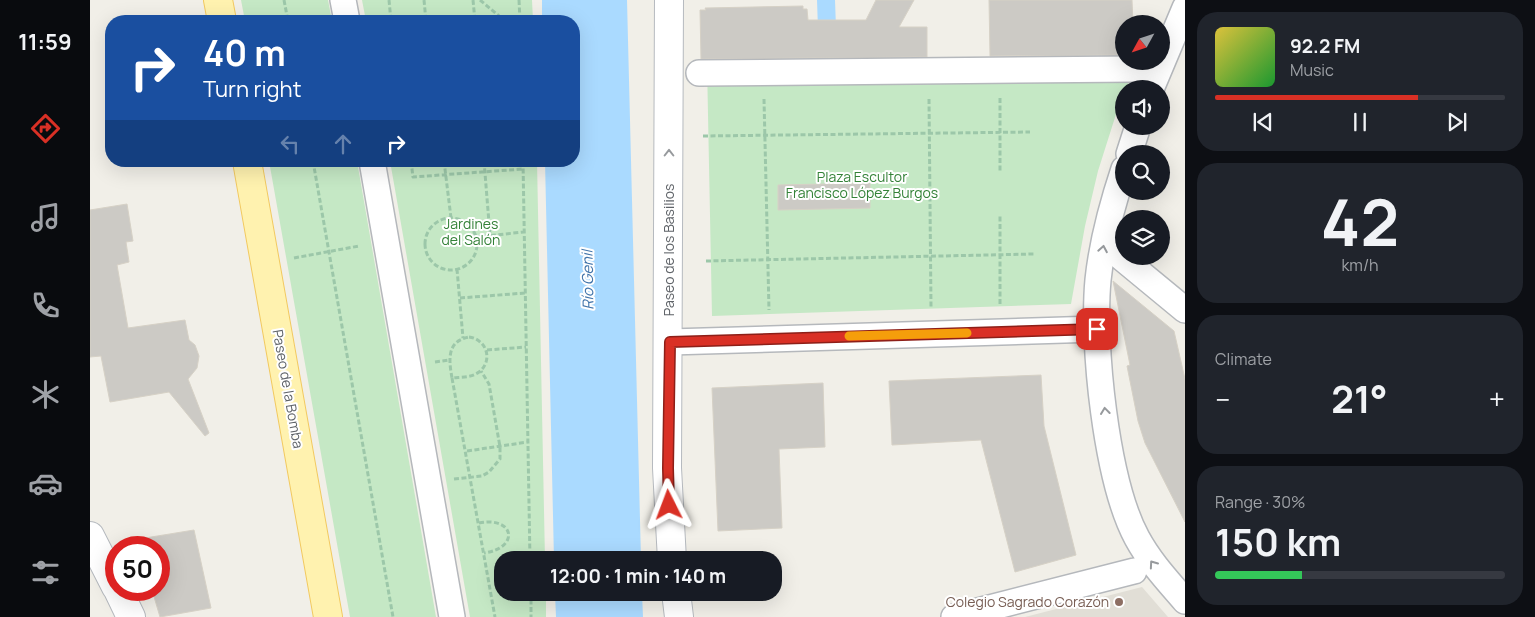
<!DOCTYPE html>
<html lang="en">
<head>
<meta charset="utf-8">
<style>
	body { margin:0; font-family:Manrope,sans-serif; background:#20242c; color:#f1f3f6; height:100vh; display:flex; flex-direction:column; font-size:19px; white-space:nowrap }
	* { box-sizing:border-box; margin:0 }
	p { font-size:16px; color:#9ea1a6 }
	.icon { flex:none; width:28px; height:28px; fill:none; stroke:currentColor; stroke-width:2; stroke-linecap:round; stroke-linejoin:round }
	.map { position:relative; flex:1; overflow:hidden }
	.side { display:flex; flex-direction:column; gap:12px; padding:12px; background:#0d0f14; width:350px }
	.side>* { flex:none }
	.top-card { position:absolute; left:15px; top:15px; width:475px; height:152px; border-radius:20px; box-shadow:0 5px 20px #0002; background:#1a4fa0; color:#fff; overflow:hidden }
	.needle { width:32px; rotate:230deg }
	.buttons { position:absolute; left:1025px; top:15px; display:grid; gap:10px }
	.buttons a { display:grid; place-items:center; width:55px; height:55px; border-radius:50%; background:#171b24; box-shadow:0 5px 20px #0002; font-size:25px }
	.speed { position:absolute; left:15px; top:536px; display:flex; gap:10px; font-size:25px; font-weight:700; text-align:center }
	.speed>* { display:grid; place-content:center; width:65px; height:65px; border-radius:50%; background:#171b24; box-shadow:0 5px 20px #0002; line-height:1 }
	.speed .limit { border:8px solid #d22; background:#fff; color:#111 }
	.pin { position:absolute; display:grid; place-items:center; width:42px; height:42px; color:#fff; margin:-21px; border-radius:10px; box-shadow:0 2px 8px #0006 }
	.me { position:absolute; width:55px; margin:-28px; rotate:357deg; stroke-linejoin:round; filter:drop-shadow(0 0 4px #0008) }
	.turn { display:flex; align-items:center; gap:18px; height:105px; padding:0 15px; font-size:22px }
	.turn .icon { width:65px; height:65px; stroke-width:2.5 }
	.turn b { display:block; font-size:35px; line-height:42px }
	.lanes { display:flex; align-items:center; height:48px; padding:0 15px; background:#0003; justify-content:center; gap:25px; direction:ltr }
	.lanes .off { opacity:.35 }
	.big { font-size:38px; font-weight:700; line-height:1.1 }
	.side .tile { flex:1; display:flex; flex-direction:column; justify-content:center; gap:8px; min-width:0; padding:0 18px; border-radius:20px; background:#20242c }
	.side .dial { align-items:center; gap:0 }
	.dial b { font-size:65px; line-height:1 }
	.song { display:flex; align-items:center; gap:15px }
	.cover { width:60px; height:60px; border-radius:8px; background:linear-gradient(135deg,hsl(50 70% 55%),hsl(130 70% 35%)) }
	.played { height:5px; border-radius:2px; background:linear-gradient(90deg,#d93025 70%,#363941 70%) }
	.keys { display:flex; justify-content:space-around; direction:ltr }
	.heat { display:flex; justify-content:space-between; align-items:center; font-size:28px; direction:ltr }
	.charge { height:8px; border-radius:4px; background:linear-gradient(90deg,#34c759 30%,#363941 0) }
	.trip { position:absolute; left:404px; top:551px; width:288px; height:50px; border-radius:20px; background:#171b24; box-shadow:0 5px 20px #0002; font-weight:700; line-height:50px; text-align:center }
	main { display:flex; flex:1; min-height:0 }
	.tab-bar { display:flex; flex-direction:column; width:90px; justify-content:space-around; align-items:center; background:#090b0e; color:#9ea1a6 }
	.tab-bar .icon { width:35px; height:35px }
	.tab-bar .active { color:#d93025 }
	.tab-bar b { font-size:22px; color:#f1f3f6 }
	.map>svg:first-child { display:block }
</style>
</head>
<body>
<main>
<nav class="tab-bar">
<b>11:59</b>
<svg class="icon active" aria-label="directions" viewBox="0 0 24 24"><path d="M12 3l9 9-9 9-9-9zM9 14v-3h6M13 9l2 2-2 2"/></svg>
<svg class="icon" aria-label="music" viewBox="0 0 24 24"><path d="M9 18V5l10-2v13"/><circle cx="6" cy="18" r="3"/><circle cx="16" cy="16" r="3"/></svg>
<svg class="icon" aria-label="phone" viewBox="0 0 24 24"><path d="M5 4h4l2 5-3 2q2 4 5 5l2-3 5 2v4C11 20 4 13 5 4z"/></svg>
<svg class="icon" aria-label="climate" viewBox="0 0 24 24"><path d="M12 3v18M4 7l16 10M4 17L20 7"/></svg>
<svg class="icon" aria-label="car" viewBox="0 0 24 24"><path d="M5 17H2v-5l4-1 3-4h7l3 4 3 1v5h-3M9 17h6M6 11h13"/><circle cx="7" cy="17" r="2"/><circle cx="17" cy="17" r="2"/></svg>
<svg class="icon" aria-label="filters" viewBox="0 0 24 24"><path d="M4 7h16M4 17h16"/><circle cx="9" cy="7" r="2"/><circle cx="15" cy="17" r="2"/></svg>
</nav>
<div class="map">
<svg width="1095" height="617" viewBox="0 0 1095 617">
	<rect width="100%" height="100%" fill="#f1efe8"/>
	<path fill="#e1ded6" d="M1052,587l26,30h-143z"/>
	<path fill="#c5e8c5" d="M151,0h87l4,21h-87z
		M272,0h170l1,21h-167z
		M1047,61l-11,28h-2l-26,82 -13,55 -14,78 -359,12 -5,-252z
		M179,161h88l79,456h-86z
		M300,161h147l8,399h-43v32l44,1v24h-76z"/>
	<path fill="#aadaff" d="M452,0h85l14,560h-87l-9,-399h29v-140h-32z
		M727,0h18l1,28 -18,1z
		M465,593h87l1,24h-87z"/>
	<path fill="#cccac5" stroke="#d6d1c6" d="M786,0h38l-15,27h28v30l-226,2 -1,-49h6l-1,-2 98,-2v3h4l1,11h58z
		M899,0h143l1,24h-9v31l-134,1z
		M780,183v25l-92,2v-25z
		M37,204l6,37 -7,1 3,20 -12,3 11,63 57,-8 4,20 6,5 4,11 -2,12 -9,11 21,54 -4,3 -36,-44 -59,10 -9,-46 -11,1v-147z
		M1023,281l61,50 11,48v143l-40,-79 -7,-22 -11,-55 3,-1z
		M951,375l3,51 32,129 -61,17 -34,-132 -89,5 -3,-64z
		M733,383l2,64 -46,2 3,79 -64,3 -6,-143z
		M104,530l17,78 -51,9 -8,-27h7v-42h-18l-2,-9z"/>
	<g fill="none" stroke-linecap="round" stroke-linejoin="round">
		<defs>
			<path id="street" d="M253,0l4,21
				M609,73l437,-4
				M1061,89l34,-81
				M1039,154l9,-28
				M282,161l80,456
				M1034,169c-12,36 -22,73 -26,111 -6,64 8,201 39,258 13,24 30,42 48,63
				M1032,258l63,52
				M580,342l427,-13
				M864,617l180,-46"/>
			<path id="secondary" d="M579,0l-2,468 5,92
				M0,536l26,51
				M28,590l13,27
				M586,592l3,25"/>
			<path id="primary" d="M128,0l4,21
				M157,161l81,456"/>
		</defs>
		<use href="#street" stroke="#b5b8bc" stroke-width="28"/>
		<use href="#secondary" stroke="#b6babf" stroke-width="30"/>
		<use href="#primary" stroke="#f2c960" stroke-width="30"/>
		<path stroke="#9cc7a9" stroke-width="3" stroke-dasharray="5 2.5" stroke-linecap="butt" d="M194,0l4,21
			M299,0l2,21
			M334,0l2,21
			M383,0l2,21
			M390,0l25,21
			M429,0l1,21
			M910,98v74
			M674,99l5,211
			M839,99l2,209
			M613,136l327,-4
			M223,161l80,456
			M321,161l2,16 110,-8
			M354,161l7,57
			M394,161l6,74
			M433,161l7,399
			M335 244a26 26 0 1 1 52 0a26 26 0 1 1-52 0Z
			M386,237l48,-5
			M204,258l65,-12
			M616,261l328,-7
			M367,269l6,69
			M370,298l65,-5
			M910,304v-90
			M379,337c17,2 25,23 10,35 -8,6 -18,5 -27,6 -3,-17 -6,-37 17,-41z
			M397,350l39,-3
			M345,362l14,-2
			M362,378l43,239
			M377,451l61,-9
			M364,479l28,-3 7,-4 11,-13v-12l-11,-63 -8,-13
			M389,523c36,-7 41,25 5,30
			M441,592v25"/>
		<use href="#street" stroke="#fff" stroke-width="25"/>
		<use href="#secondary" stroke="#fff" stroke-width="28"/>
		<use href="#primary" stroke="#fff2af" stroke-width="28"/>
	</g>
	<defs><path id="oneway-chevron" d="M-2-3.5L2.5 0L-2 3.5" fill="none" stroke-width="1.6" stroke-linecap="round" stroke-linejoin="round" transform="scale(1.25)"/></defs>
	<g stroke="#979a9d">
		<use href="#oneway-chevron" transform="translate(579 153) rotate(-90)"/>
		<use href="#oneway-chevron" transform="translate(1013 249) rotate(-80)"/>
		<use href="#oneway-chevron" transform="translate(1015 411) rotate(-97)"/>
		<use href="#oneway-chevron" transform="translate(1063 564) rotate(-125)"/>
	</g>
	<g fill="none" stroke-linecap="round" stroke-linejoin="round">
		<defs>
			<path id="route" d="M579,505l-1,-37 2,-126 427,-13"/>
		</defs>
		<use href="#route" stroke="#8d1f18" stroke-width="12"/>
		<use href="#route" stroke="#d93025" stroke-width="9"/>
		<path stroke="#f59e0b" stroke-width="9" d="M759,336l118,-3"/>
	</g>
	<circle fill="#8d6e63" stroke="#fff" stroke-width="2" cx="1029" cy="602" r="5"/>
	<g text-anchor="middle" stroke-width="4" stroke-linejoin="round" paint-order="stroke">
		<g font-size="14" fill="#348238" stroke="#fff">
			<text x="772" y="182">Plaza Escultor<tspan x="772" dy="16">Francisco López Burgos</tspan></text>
			<text x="381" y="229">Jardines<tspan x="381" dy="16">del Salón</tspan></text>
		</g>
		<g font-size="14" fill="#5f6368" stroke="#fff">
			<text transform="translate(579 250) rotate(-90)" y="5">Paseo de los Basilios</text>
			<text transform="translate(198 389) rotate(80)" y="5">Paseo de la Bomba</text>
		</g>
		<g font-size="14" fill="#785e54" stroke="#fff" text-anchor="end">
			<text x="1019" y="607">Colegio Sagrado Corazón</text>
		</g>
		<g font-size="15" font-style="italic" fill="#4174aa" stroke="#fff">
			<text transform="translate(498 280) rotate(-91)" y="5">Río Genil</text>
		</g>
	</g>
</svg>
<div class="buttons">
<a><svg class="needle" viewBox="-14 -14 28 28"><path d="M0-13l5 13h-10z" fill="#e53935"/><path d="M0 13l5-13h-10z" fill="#9ea1a6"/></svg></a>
<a><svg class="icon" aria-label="sound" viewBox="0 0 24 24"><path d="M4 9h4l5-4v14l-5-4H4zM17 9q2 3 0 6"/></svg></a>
<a><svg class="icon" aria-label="search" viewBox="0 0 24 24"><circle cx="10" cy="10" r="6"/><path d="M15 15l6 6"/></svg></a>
<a><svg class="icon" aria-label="layers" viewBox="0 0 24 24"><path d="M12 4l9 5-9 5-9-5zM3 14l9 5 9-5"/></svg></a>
</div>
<div class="speed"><div class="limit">50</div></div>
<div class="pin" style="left:1007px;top:329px;background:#d93025"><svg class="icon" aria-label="arrive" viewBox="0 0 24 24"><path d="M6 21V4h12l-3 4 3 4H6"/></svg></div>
<svg class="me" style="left:579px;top:505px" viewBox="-20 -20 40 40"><path d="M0-17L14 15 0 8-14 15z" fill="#d93025" stroke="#fff" stroke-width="4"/></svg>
<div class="trip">12:00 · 1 min · 140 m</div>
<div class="top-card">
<div class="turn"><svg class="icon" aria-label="right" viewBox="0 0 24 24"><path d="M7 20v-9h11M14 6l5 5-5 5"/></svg><div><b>40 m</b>Turn right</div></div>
<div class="lanes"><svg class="icon off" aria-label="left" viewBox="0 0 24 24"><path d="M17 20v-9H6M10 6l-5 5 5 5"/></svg><svg class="icon off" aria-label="ahead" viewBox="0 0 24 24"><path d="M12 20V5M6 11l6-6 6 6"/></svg><svg class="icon" aria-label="right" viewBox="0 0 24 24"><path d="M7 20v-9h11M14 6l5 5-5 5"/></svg></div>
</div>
</div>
<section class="side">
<div class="tile">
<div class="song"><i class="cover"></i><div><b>92.2 FM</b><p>Music</p></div></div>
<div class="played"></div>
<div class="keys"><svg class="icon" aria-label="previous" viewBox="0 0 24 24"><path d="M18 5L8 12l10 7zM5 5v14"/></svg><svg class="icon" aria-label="pause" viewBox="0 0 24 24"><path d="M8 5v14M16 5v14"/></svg><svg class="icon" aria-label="next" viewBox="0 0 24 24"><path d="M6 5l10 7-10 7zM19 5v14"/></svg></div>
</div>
<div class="tile dial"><b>42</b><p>km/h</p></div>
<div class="tile"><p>Climate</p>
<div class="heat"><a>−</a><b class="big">21°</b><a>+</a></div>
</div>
<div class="tile"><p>Range · 30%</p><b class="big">150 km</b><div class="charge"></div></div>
</section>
</main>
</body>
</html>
